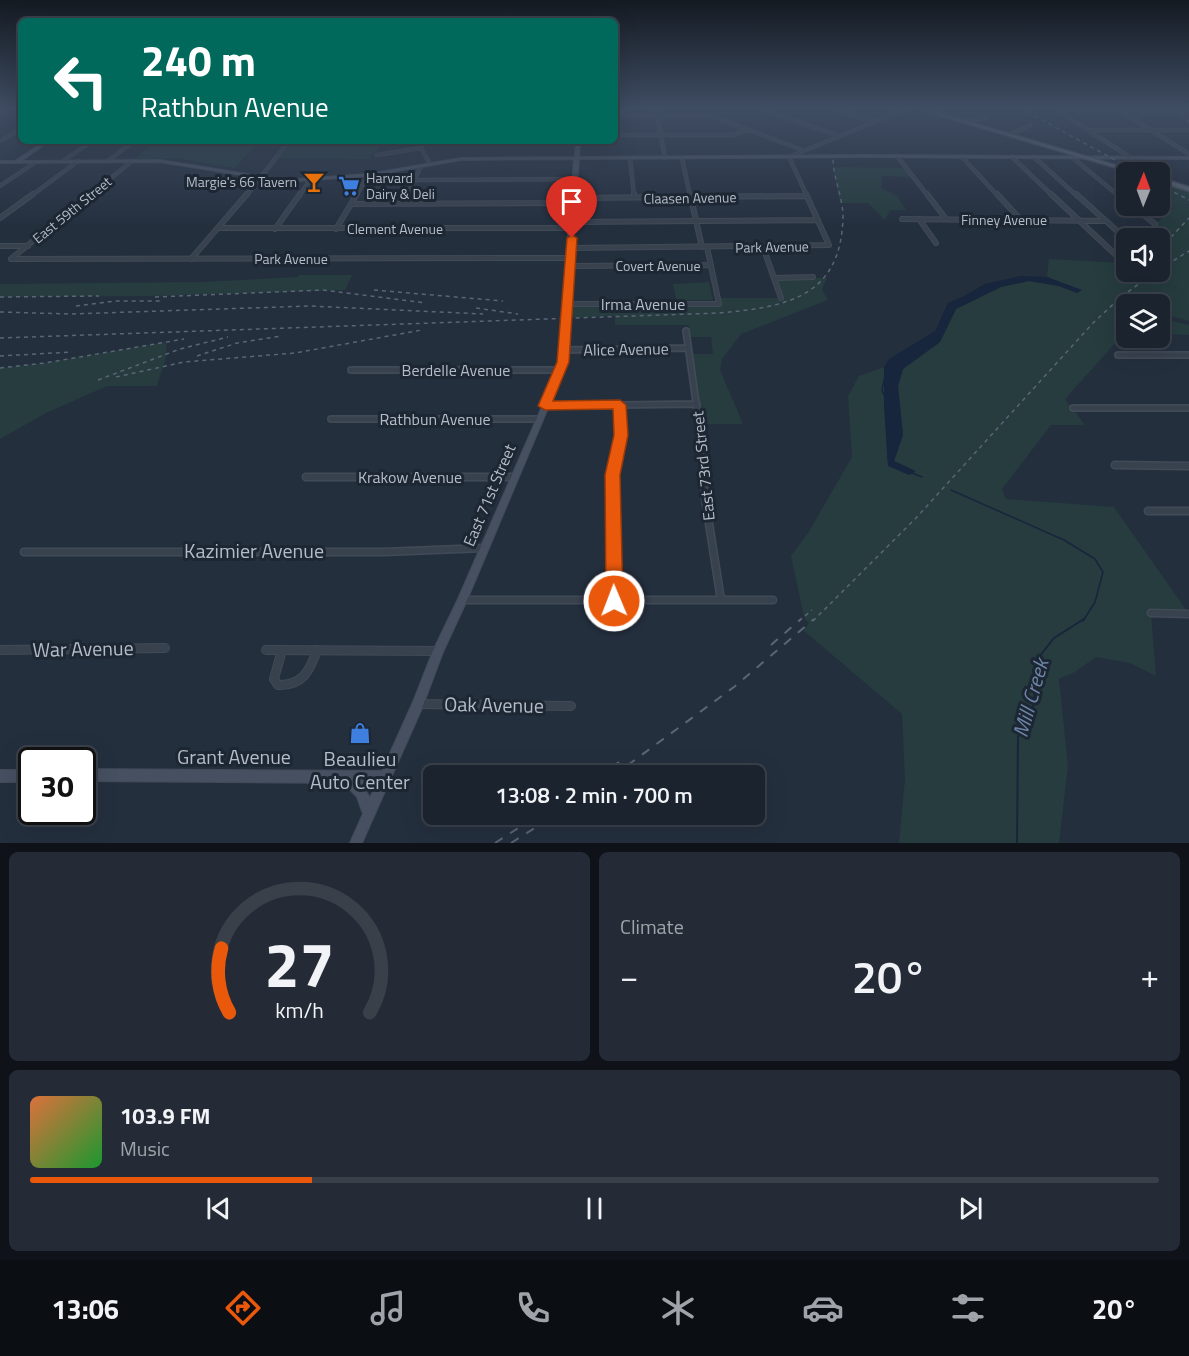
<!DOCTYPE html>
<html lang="en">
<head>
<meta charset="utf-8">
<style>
	body { margin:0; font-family:"Titillium Web",sans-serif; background:#242b36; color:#f1f3f6; height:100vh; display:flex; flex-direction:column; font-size:22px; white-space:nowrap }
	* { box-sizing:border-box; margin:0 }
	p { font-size:20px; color:#a0a4aa }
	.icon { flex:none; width:33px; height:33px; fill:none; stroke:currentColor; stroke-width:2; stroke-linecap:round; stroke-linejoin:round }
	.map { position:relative; height:843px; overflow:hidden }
	.details { display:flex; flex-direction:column; gap:9px; padding:9px; background:#0f1319; flex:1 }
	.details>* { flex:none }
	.banner { position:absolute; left:18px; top:18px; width:600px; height:126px; border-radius:9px; box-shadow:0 6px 24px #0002,0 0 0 2px #39404a; background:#00695c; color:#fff; overflow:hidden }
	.needle { width:39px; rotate:1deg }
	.fabs { position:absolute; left:1116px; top:162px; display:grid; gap:12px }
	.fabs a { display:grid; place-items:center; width:54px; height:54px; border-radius:9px; background:#1b232e; box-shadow:0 6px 24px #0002,0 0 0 2px #39404a; font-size:30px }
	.speed { position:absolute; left:18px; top:747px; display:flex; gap:12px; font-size:30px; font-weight:700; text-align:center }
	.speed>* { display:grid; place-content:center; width:78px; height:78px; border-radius:50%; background:#1b232e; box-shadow:0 6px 24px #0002,0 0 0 2px #39404a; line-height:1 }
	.speed .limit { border:3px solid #111; border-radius:9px; background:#fff; color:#111 }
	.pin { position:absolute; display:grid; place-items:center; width:51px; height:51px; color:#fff; margin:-62px -26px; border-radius:50% 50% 50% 0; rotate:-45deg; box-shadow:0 0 6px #0007 }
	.pin .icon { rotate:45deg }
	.me { position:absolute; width:66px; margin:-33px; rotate:359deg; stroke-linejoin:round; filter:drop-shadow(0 0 4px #0008) }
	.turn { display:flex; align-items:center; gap:21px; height:126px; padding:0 24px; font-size:27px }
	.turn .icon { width:78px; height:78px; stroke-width:2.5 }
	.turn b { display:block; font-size:42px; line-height:51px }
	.big { font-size:45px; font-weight:600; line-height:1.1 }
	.details .card { flex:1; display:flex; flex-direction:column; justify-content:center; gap:9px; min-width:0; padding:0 21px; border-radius:9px; background:#242b36 }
	.details .dial { align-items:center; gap:0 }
	.dial svg { height:156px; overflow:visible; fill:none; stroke:#39404a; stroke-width:7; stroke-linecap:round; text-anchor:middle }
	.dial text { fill:#f1f3f6; stroke:none }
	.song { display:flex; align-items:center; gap:18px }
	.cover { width:72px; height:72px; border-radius:9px; background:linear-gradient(135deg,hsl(20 70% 55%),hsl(130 70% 35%)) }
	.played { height:6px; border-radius:3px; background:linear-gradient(90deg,#ea580c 25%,#39404a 25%) }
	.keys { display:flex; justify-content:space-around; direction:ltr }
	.heat { display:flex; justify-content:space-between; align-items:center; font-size:33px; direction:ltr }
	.details .tiles { flex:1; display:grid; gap:9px; grid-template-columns:1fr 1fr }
	.card:last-child { grid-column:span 2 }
	.trip { position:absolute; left:423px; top:765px; width:342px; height:60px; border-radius:9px; background:#1b232e; box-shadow:0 6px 24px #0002,0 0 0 2px #39404a; font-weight:600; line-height:60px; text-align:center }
	.tab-bar { display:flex; height:96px; justify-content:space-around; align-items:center; background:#0b0e12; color:#a0a4aa }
	.tab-bar .icon { width:42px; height:42px }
	.tab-bar .on { color:#ea580c }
	.tab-bar b { font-size:27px; color:#f1f3f6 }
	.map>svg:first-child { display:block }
</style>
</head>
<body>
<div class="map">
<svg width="1189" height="843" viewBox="0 0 1189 843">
	<rect width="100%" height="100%" fill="#242f3e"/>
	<path fill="#263c3f" d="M154,141h106l-26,27 -56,-10 -43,1z
		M337,141h47l-16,18 -90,-1 13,-15 43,3z
		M833,167l73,1 7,9 -31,-1 -1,12 16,8 9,14h-16l-5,10 -17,-17h-28z
		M1160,180l29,9v132l-29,-8v-9h-34l-2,8 2,1v18l-61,68 20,26h-34l-49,64 4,10 108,8 75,107 -38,-1 5,63 -26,-13 -34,-6 -21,15 -16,7 9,87 -9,77h-160l6,-64 -3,-65 -99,-84 6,-6 -5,-7 -13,-61 17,-23 44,-76 -4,-61 11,-20 25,-9 3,93 22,15 6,-3 -21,-11 9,-26 -5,-49 5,-17 37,-27 16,-33 45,-22 28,-6 30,5 18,7 4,-3 -34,-13 2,-18 73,4 4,-5v14h34v-34h-17l12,-14 19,-16 -14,-11z
		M299,275h53l-7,15 -196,6 -149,1v-13l201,-2 97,-5z
		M774,278h53l-5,11 6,11 -87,34 -19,25 -2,11 23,54h-43l-11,-70h24l-2,-17h-25v-6l3,-2v-4h-74v-9l-49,2 1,-14h152l-1,-6h63z
		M709,282l4,18h-37l-3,-16z
		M1160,318l29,7v10l-29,-1z
		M166,342l1,12 -10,32h-50l-61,27 -46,26v-71l45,-5z"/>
	<path fill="#17263c" d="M1020,276l27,1 35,13 -5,3 -18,-7 -30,-5 -28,6 -45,22 -16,33 -37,27 -5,17 5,49 -9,26 22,10 -7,4 -21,-9 -4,-59v-40l5,-8 46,-28 13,-28 16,-7 21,-12z"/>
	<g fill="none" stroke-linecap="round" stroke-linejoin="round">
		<path stroke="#17263c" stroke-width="1.5" d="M884,395l-2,-5 3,-14
			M912,473l10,4
			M951,490l113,50 31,19 8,13 -8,30 -12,19"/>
		<path stroke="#17263c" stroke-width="2" d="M1017,843l1,-106 15,-29 6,-51 15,-19 30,-19"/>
		<defs>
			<path id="street-far4" d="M656,108l9,50
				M759,108l80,28
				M831,108l42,13
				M1058,110h61l70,44
				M1059,111l72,47
				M1122,112h67
				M0,115l14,-7
				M615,116h97l90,34
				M965,122l22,-5
				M1088,130h101
				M615,135h118l15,-5
				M1009,135l22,-10
				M0,141l21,-12
				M424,141l-3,7 9,16
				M377,155l44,-7
				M897,156l31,40
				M962,157l36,39
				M1012,157l41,39
				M1034,157l43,39
				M630,158l4,38
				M682,158l8,38
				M1073,158l46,38
				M63,161l29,-20
				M108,161l26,-20
				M414,180l161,-1
				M0,186l36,-24
				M31,196l47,-35
				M89,196l43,-35
				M246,196l43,-55
				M299,196l11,-16
				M356,196l12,-21
				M407,196l14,-30
				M807,196l-18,-39 119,-49"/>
			<path id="street-far3" d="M634,194v4
				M690,194l12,53
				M927,194l19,25
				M997,194l24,26
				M1051,194l68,64
				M1076,194l50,45
				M1118,194l8,7
				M574,198l232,-2
				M403,203l4,-9
				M351,204l223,-1
				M1132,206l23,18
				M0,218l33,-24
				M902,219l204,2
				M919,219l17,24
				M573,222l245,-2
				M218,228h354
				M275,229l25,-35
				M336,229l21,-35
				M0,246h28
				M763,247l18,51
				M571,248l258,-3 -23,-51
				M12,258l79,-64
				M11,259l559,-1
				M191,259l56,-65
				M570,266l141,-1
				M774,278l39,-1
				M567,304h152l-12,-57"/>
			<path id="street-far2" d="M686,331l16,114
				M564,350l124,-2
				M1118,355h71
				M351,370h210
				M545,406l152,-2
				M1073,408h116
				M331,419h209
				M619,445l2,-10 -2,-30"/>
			<path id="street-far1" d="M701,443l4,55 16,102
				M1115,465l74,1
				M306,477h208
				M1148,511h41
				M24,552h360l100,-4
				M462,600h311
				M614,601l-2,-126 7,-32
				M1151,613l38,1"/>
			<path id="street" d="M0,650l165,-2
				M266,650l172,1
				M282,650l-8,29 4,6c24,1 32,-14 39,-35
				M418,704l153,2"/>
			<path id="secondary" d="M45,141h5l-29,20 139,-1 123,20 85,-6 93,-16 114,-1 1,-16h4l-1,16 289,-2 321,2v2l-321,-2 -289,2 -15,211 -97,230 -24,52 -21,56 -60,135h-12l13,-29 -6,-17 -13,-14 -262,-2v-12l300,2 31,-69 20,-51 25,-52 100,-229 16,-211 -113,1 -93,16 -85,6 -123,-20 -160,1v-2h15zM361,783h16l-7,15z
				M0,770h32v12h-32z"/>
			<path id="primary" d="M915,108h7l216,64h-7z
				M1160,178l29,9v4l-29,-9z"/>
		</defs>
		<use href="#street-far4" stroke="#414a57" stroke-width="4.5"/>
		<use href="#street-far3" stroke="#414a57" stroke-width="6"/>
		<use href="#street-far2" stroke="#414a57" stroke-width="8"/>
		<use href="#street-far1" stroke="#414a57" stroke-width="9"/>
		<use href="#street" stroke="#414a57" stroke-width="10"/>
		<use href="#secondary" stroke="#414a57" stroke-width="2"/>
		<use href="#primary" stroke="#414a57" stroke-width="3"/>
		<use href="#street-far4" stroke="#38414e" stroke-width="3"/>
		<use href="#street-far3" stroke="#38414e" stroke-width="4"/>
		<use href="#street-far2" stroke="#38414e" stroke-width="4.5"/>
		<use href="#street-far1" stroke="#38414e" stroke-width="6"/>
		<use href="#street" stroke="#38414e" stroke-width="8"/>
		<use href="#secondary" fill="#465061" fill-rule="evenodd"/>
		<use href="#primary" fill="#56606e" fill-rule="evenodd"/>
		<path stroke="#5a6575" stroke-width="1.5" stroke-dasharray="4 4" stroke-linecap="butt" d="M1020,108l117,64
			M1180,115l9,7
			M1160,185l29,15
			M1160,249l29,-31
			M1160,269l29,-18
			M374,290l129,11
			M0,297l99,-1
			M155,297l168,-7 103,13
			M76,306l39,-5h48
			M476,308l42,6
			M0,312l71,2 239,-8 173,8
			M0,338l719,-25c67,-6 122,-15 124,-96 0,-20 -10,-39 -10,-59
			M0,356l72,-4
			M197,356l40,-13 44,-7
			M0,368l45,-5 139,-24
			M116,377l68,-15 111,-9 127,-23
			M98,380l82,-31 48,-12
			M799,621l13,-11
			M813,621l103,-103 177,-195 28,-26 34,-25"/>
		<path stroke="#5a6575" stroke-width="2" stroke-dasharray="9 9" stroke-linecap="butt" d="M771,645l30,-26
			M599,776l20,-14
			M613,776l121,-89 80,-68
			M495,843l45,-29
			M511,843l46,-29"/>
	</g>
	<linearGradient id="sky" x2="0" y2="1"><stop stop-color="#141a22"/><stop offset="0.48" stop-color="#3f4d63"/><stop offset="1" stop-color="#3f4d63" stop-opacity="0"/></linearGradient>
	<rect width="1189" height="226" fill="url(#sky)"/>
	<path fill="#ea580c" stroke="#983908" stroke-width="1.5" d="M572,235l5,3 -8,124 -16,39 67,-1 6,5 2,30 -8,40 3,126 -2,5 -7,3 -6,-3 -2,-5 -1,-126 9,-40 -1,-26 -68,1 -7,-4 19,-44 10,-124z"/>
	<defs>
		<symbol id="bar-bare" viewBox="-9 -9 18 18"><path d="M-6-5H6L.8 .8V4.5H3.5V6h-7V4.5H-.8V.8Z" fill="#e8710a" stroke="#1d2633" stroke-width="2.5" paint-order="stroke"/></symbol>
		<symbol id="supermarket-bare" viewBox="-9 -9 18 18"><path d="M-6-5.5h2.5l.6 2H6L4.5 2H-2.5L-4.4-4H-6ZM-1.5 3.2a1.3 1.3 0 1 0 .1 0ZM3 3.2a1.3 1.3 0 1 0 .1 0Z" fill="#3f7fe0" stroke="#1d2633" stroke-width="2.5" paint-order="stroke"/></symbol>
		<symbol id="shop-bare" viewBox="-9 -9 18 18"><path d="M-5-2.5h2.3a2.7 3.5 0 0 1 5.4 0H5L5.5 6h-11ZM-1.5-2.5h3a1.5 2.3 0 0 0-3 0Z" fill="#3f7fe0" stroke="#1d2633" stroke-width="2.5" paint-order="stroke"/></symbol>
	</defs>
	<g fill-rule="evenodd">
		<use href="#bar-bare" x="299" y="167" width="30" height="30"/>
		<use href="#supermarket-bare" x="334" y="171" width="30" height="30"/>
		<use href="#shop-bare" x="345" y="718" width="30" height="30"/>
	</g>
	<g text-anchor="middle" stroke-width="6" stroke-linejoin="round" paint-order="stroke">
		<g font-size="14" fill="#b4bcc9" stroke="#1d2633" text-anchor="start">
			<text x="366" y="183">Harvard<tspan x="366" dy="16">Dairy &amp; Deli</tspan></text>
			<text x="297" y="187" text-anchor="end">Margie's 66 Tavern</text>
		</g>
		<g font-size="14" fill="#b4bcc9" stroke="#1d2633">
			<text transform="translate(690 198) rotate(-1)" y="5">Claasen Avenue</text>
			<text transform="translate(72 210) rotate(-39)" y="5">East 59th Street</text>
			<text x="1004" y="225">Finney Avenue</text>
			<text x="395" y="234">Clement Avenue</text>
			<text transform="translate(772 247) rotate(-1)" y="5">Park Avenue</text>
			<text x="291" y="264">Park Avenue</text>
			<text x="658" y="271">Covert Avenue</text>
		</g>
		<g font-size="16" fill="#b4bcc9" stroke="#1d2633">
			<text x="643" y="310">Irma Avenue</text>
			<text transform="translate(626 349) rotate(-1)" y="6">Alice Avenue</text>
			<text x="456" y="376">Berdelle Avenue</text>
			<text x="435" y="425">Rathbun Avenue</text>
			<text transform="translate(703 466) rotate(-96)" y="6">East 73rd Street</text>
			<text x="410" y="483">Krakow Avenue</text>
			<text transform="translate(489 495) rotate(-67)" y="6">East 71st Street</text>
		</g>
		<g font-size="20" fill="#b4bcc9" stroke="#1d2633">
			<text x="254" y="558">Kazimier Avenue</text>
			<text transform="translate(83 649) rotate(-1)" y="7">War Avenue</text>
			<text transform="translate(494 705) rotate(1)" y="7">Oak Avenue</text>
			<text x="234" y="764">Grant Avenue</text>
		</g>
		<g font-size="20" fill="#b4bcc9" stroke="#1d2633">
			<text x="360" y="766">Beaulieu<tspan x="360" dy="23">Auto Center</tspan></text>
		</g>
		<g font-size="21" font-style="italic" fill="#6d86a8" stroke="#1d2633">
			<text transform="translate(1031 698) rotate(-74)" y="7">Mill Creek</text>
		</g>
	</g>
</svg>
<div class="fabs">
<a><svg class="needle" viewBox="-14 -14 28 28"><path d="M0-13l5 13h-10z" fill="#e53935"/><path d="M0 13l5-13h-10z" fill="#a0a4aa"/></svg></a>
<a><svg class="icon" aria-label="sound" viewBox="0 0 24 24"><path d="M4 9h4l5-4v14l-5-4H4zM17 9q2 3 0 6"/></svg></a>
<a><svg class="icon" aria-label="layers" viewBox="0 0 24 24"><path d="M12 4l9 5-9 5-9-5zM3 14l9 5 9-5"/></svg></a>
</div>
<div class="speed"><div class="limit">30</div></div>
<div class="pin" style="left:572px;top:238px;background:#d93025"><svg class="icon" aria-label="arrive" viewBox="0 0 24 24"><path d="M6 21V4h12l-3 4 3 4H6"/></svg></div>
<svg class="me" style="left:614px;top:601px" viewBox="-20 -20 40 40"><circle r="17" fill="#ea580c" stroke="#fff" stroke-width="3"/><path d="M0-11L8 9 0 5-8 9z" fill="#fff"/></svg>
<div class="trip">13:08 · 2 min · 700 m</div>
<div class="banner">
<div class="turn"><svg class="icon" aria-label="left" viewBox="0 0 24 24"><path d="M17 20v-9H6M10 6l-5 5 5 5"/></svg><div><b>240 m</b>Rathbun Avenue</div></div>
</div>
</div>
<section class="details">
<div class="tiles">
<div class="card dial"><svg viewBox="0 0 100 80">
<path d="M14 69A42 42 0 1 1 86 69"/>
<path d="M14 69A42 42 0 0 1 10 36" stroke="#ea580c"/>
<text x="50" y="56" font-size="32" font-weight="700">27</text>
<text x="50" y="72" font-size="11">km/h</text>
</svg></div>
<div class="card"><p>Climate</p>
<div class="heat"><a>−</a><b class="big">20°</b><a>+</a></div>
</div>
<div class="card">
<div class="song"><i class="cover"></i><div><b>103.9 FM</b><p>Music</p></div></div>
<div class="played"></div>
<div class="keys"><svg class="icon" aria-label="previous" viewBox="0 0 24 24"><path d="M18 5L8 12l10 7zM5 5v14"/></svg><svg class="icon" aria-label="pause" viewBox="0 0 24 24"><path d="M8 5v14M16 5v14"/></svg><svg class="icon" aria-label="next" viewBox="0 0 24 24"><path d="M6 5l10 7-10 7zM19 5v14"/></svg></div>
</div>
</div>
</section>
<nav class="tab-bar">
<b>13:06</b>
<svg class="icon on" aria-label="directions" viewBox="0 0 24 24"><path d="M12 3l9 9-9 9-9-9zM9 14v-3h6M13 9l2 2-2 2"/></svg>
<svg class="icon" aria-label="music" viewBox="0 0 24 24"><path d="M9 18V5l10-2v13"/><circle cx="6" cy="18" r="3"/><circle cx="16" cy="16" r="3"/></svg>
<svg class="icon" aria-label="phone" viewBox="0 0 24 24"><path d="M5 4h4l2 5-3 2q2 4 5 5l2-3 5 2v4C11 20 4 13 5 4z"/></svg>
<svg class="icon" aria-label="climate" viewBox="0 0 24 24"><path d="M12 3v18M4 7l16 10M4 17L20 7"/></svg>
<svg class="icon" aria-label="car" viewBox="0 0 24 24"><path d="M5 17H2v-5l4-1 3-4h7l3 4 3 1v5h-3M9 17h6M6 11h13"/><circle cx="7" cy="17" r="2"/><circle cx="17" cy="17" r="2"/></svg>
<svg class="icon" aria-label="filters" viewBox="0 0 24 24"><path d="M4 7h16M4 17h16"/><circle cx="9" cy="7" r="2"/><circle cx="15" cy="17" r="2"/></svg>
<b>20°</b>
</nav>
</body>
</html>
